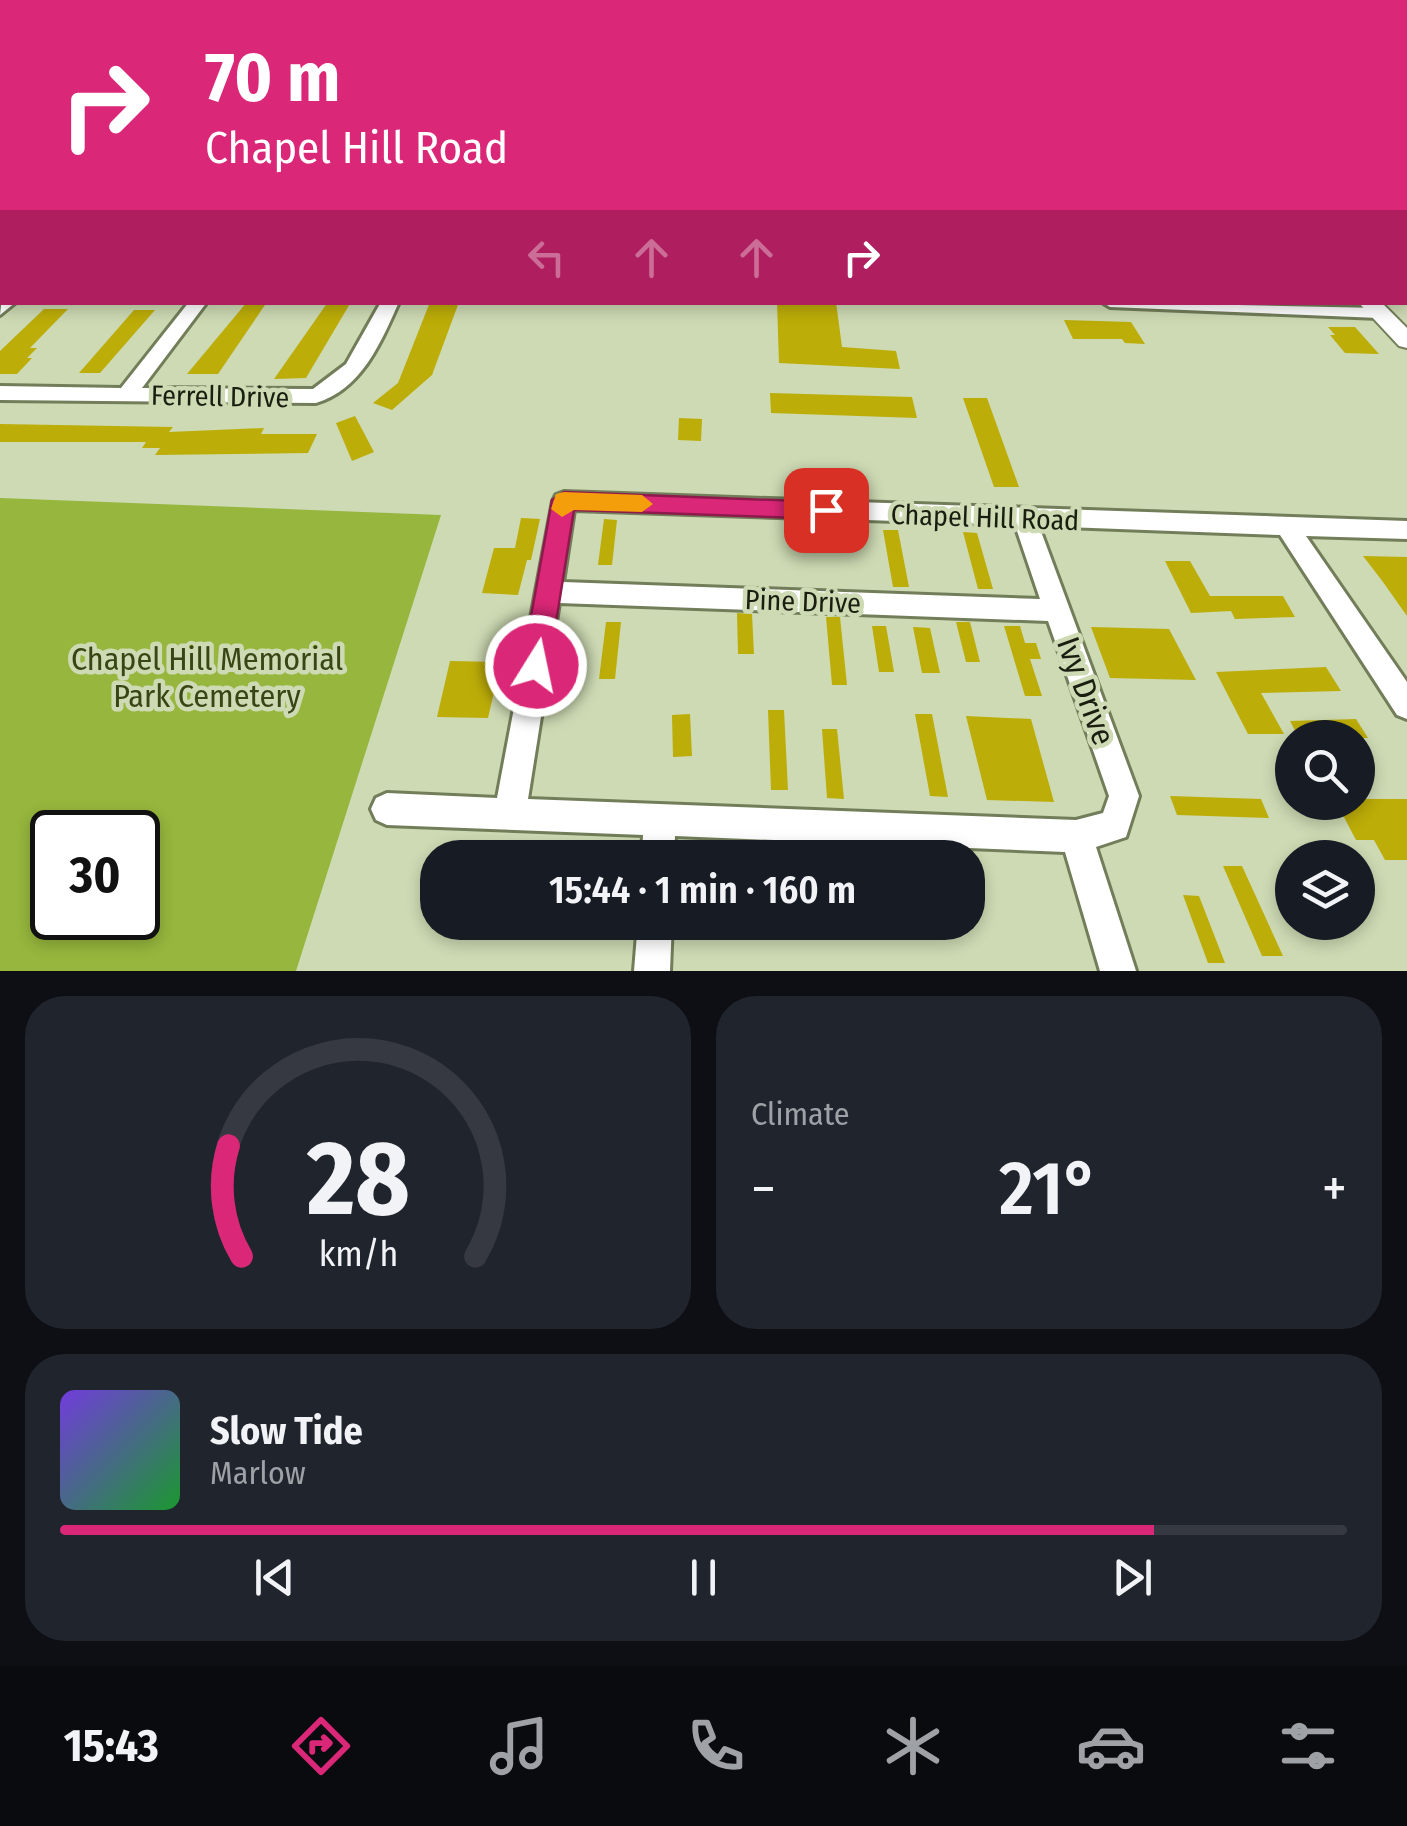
<!DOCTYPE html>
<html lang="en">
<head>
<meta charset="utf-8">
<style>
	body { margin:0; font-family:"Fira Sans Condensed",sans-serif; background:#20242c; color:#f1f3f6; height:100vh; display:flex; flex-direction:column; font-size:38px; white-space:nowrap }
	* { box-sizing:border-box; margin:0 }
	p { font-size:32px; color:#9ea1a6 }
	.icon { flex:none; width:55px; height:55px; fill:none; stroke:currentColor; stroke-width:2; stroke-linecap:round; stroke-linejoin:round }
	.map { position:relative; height:971px; overflow:hidden }
	.drawer { display:flex; flex-direction:column; gap:25px; padding:25px; background:#0d0f14; flex:1 }
	.drawer>* { flex:none }
	.banner { position:absolute; left:0px; top:0px; width:1408px; height:305px; box-shadow:0 5px 15px #0003; background:#db2777; color:#fff; overflow:hidden }
	.buttons { position:absolute; left:1275px; top:720px; display:grid; gap:20px }
	.buttons a { display:grid; place-items:center; width:100px; height:100px; border-radius:50%; background:#171b24; box-shadow:0 5px 15px #0003; font-size:50px }
	.speed { position:absolute; left:30px; top:810px; display:flex; gap:20px; font-size:50px; font-weight:700; text-align:center }
	.speed>* { display:grid; place-content:center; width:130px; height:130px; border-radius:50%; background:#171b24; box-shadow:0 5px 15px #0003; line-height:1 }
	.speed .limit { border:5px solid #111; border-radius:15px; background:#fff; color:#111 }
	.pin { position:absolute; display:grid; place-items:center; width:85px; height:85px; color:#fff; margin:-42px; border-radius:20px; box-shadow:0 5px 15px #0006 }
	.me { position:absolute; width:110px; margin:-55px; rotate:10deg; stroke-linejoin:round; filter:drop-shadow(0 0 8px #0008) }
	.turn { display:flex; align-items:center; gap:35px; height:210px; padding:0 40px; font-size:45px }
	.turn .icon { width:130px; height:130px; stroke-width:2.5 }
	.turn b { display:block; font-size:70px; line-height:85px }
	.lanes { display:flex; align-items:center; height:95px; padding:0 40px; background:#0003; justify-content:center; gap:50px; direction:ltr }
	.lanes .off { opacity:.35 }
	.big { font-size:75px; font-weight:600; line-height:1.1 }
	.drawer .widget { flex:1; display:flex; flex-direction:column; justify-content:center; gap:15px; min-width:0; padding:0 35px; border-radius:40px; background:#20242c }
	.drawer .dial { align-items:center; gap:0 }
	.dial svg { height:260px; overflow:visible; fill:none; stroke:#363941; stroke-width:7; stroke-linecap:round; text-anchor:middle }
	.dial text { fill:#f1f3f6; stroke:none }
	.song { display:flex; align-items:center; gap:30px }
	.cover { width:120px; height:120px; border-radius:15px; background:linear-gradient(135deg,hsl(260 70% 55%),hsl(130 70% 35%)) }
	.played { height:10px; border-radius:5px; background:linear-gradient(90deg,#db2777 85%,#363941 85%) }
	.keys { display:flex; justify-content:space-around; direction:ltr }
	.heat { display:flex; justify-content:space-between; align-items:center; font-size:55px; direction:ltr }
	.drawer .tiles { flex:1; display:grid; gap:25px; grid-template-columns:1fr 1fr }
	.widget:last-child { grid-column:span 2 }
	.trip { position:absolute; left:420px; top:840px; width:565px; height:100px; border-radius:40px; background:#171b24; box-shadow:0 5px 15px #0003; font-weight:600; line-height:100px; text-align:center }
	.tab-bar { display:flex; height:160px; justify-content:space-around; align-items:center; background:#090b0e; color:#9ea1a6 }
	.tab-bar .icon { width:70px; height:70px }
	.tab-bar .selected { color:#db2777 }
	.tab-bar b { font-size:45px; color:#f1f3f6 }
	.map>svg:first-child { display:block }
</style>
</head>
<body>
<div class="map">
<svg width="1407" height="971" viewBox="0 0 1407 971">
	<rect width="100%" height="100%" fill="#cddab3"/>
	<path fill="#96b63d" fill-rule="evenodd" d="M0,498l441,17 -145,456h-296zM52,832h86v86h-86z"/>
	<path fill="#bdad08" d="M247,302h20l-49,72h-31z
		M328,302h23l-45,76 -32,1z
		M430,302h29l-27,73 -40,35 -19,-7 25,-20z
		M777,302h59l6,45 54,4 4,18 -121,-6z
		M44,309h24l-38,39h7l-10,10h5l-15,16h-17v-23z
		M134,310h21l-55,63h-21z
		M1064,320l67,2 14,22 -20,-1 -3,-4h-49z
		M1328,327h27l24,27 -34,-1 -15,-18h5z
		M770,393l142,4 5,21 -146,-5z
		M963,398h24l32,89h-25z
		M355,416l19,36 -22,9 -16,-38z
		M679,418l23,1 -1,22 -23,-1z
		M0,424l173,3 -4,5 95,-4 -3,6h56l-9,19 -153,2 5,-7h-18l4,-6h-146z
		M521,518l19,1 -9,41h-4l-9,35 -36,-2 12,-45h21z
		M604,519l13,1 -5,45h-14z
		M883,530h15l11,57h-16z
		M963,532l14,1 16,56h-15z
		M1363,556l44,1v59l-24,-34z
		M1165,561h25l20,35h73l12,21 -60,2 -4,-8 -40,2z
		M737,613l15,1 2,40h-16z
		M826,617h14l7,68h-15z
		M606,622h15l-6,57h-16z
		M956,622h14l10,40h-14z
		M872,626h14l8,46h-15z
		M1004,626h16l5,17h11l5,16h-11l12,37h-17z
		M913,627l17,1 10,45h-18z
		M1091,627l78,2 27,51 -86,-2z
		M450,661l51,1 -13,56 -51,-1z
		M1326,667l15,24 -80,2 23,41h-36l-32,-62z
		M768,710h16l4,80h-17z
		M690,714l2,42 -19,1 -1,-42z
		M915,714h17l16,83 -18,-1z
		M966,716l65,3 23,83 -67,-2z
		M1356,719l12,19h-69l-9,-17z
		M822,729h15l7,70 -17,-1z
		M1170,796l91,3 8,19 -92,-3z
		M1358,799h49v61h-22l-11,-20h-18l-20,-38h22z
		M1223,866h19l41,90h-21z
		M1183,895l16,1 26,67h-17z"/>
	<g fill="none" stroke-linecap="round" stroke-linejoin="round">
		<defs>
			<path id="minor" d="M1405,199h2v8h-2z
				M2,298v4h14l-16,13z
				M189,302h18l-65,86 171,1 33,-25 35,-62h18c-18,40 -37,87 -83,101l-316,-3v-14l121,2z
				M1102,302l277,6 9,5 -9,5 -269,-11z
				M564,492l843,29v18l-101,-3 101,146v37l-10,-4 -117,-180 -241,-9 100,270 -13,41 -30,10 40,124h-36l-35,-119 -390,-16 -1,22h-32l1,-23 -256,-10 -11,-5 -5,-11 5,-11 11,-5 110,5 56,-297 3,-6zM574,510l441,15 25,74 -477,-17zM559,603l489,18 61,175 -6,17 -27,7 -548,-21z
				M638,922h34l-2,49h-36z"/>
			<path id="tertiary" d="M1358,302h23l26,26v20l-8,-2z"/>
		</defs>
		<use href="#minor" stroke="#727d59" stroke-width="6"/>
		<use href="#tertiary" stroke="#727d59" stroke-width="4"/>
		<use href="#minor" fill="#fff" fill-rule="evenodd"/>
		<use href="#tertiary" fill="#fff" fill-rule="evenodd"/>
	</g>
	<linearGradient id="sky" x2="0" y2="1"><stop stop-color="#99acec"/><stop offset="0.54" stop-color="#e8eedd"/><stop offset="1" stop-color="#e8eedd" stop-opacity="0"/></linearGradient>
	<rect width="1407" height="296" fill="url(#sky)"/>
	<path fill="#db2777" stroke="#8e194d" stroke-width="2.5" d="M564,492l262,10 11,8 -11,9 -252,-9 -25,156 -4,9 -9,3 -10,-3 -4,-9 30,-166z"/>
	<path fill="#f59e0b" d="M564,492l78,3 11,9 -11,8 -68,-2 -12,7 -11,-8 5,-15z"/>
	<g text-anchor="middle" stroke-width="9" stroke-linejoin="round" paint-order="stroke">
		<g font-size="28" fill="#1a1e10" stroke="#cddab3">
			<text transform="translate(220 396) rotate(1)" y="10">Ferrell Drive</text>
			<text transform="translate(985 517) rotate(2)" y="10">Chapel Hill Road</text>
			<text transform="translate(803 601) rotate(2)" y="10">Pine Drive</text>
		</g>
		<g font-size="32" fill="#384514" stroke="#cddab3">
			<text x="207" y="670">Chapel Hill Memorial<tspan x="207" dy="37">Park Cemetery</tspan></text>
		</g>
		<g font-size="32" fill="#1a1e10" stroke="#cddab3">
			<text transform="translate(1086 691) rotate(70)" y="11">Ivy Drive</text>
		</g>
	</g>
</svg>
<div class="buttons">
<a><svg class="icon" aria-label="search" viewBox="0 0 24 24"><circle cx="10" cy="10" r="6"/><path d="M15 15l6 6"/></svg></a>
<a><svg class="icon" aria-label="layers" viewBox="0 0 24 24"><path d="M12 4l9 5-9 5-9-5zM3 14l9 5 9-5"/></svg></a>
</div>
<div class="speed"><div class="limit">30</div></div>
<div class="pin" style="left:826px;top:510px;background:#d93025"><svg class="icon" aria-label="arrive" viewBox="0 0 24 24"><path d="M6 21V4h12l-3 4 3 4H6"/></svg></div>
<svg class="me" style="left:536px;top:666px" viewBox="-20 -20 40 40"><circle r="17" fill="#db2777" stroke="#fff" stroke-width="3"/><path d="M0-11L8 9 0 5-8 9z" fill="#fff"/></svg>
<div class="trip">15:44 · 1 min · 160 m</div>
<div class="banner">
<div class="turn"><svg class="icon" aria-label="right" viewBox="0 0 24 24"><path d="M7 20v-9h11M14 6l5 5-5 5"/></svg><div><b>70 m</b>Chapel Hill Road</div></div>
<div class="lanes"><svg class="icon off" aria-label="left" viewBox="0 0 24 24"><path d="M17 20v-9H6M10 6l-5 5 5 5"/></svg><svg class="icon off" aria-label="ahead" viewBox="0 0 24 24"><path d="M12 20V5M6 11l6-6 6 6"/></svg><svg class="icon off" aria-label="ahead" viewBox="0 0 24 24"><path d="M12 20V5M6 11l6-6 6 6"/></svg><svg class="icon" aria-label="right" viewBox="0 0 24 24"><path d="M7 20v-9h11M14 6l5 5-5 5"/></svg></div>
</div>
</div>
<section class="drawer">
<div class="tiles">
<div class="widget dial"><svg viewBox="0 0 100 80">
<path d="M14 69A42 42 0 1 1 86 69"/>
<path d="M14 69A42 42 0 0 1 10 35" stroke="#db2777"/>
<text x="50" y="56" font-size="32" font-weight="700">28</text>
<text x="50" y="72" font-size="11">km/h</text>
</svg></div>
<div class="widget"><p>Climate</p>
<div class="heat"><a>−</a><b class="big">21°</b><a>+</a></div>
</div>
<div class="widget">
<div class="song"><i class="cover"></i><div><b>Slow Tide</b><p>Marlow</p></div></div>
<div class="played"></div>
<div class="keys"><svg class="icon" aria-label="previous" viewBox="0 0 24 24"><path d="M18 5L8 12l10 7zM5 5v14"/></svg><svg class="icon" aria-label="pause" viewBox="0 0 24 24"><path d="M8 5v14M16 5v14"/></svg><svg class="icon" aria-label="next" viewBox="0 0 24 24"><path d="M6 5l10 7-10 7zM19 5v14"/></svg></div>
</div>
</div>
</section>
<nav class="tab-bar">
<b>15:43</b>
<svg class="icon selected" aria-label="directions" viewBox="0 0 24 24"><path d="M12 3l9 9-9 9-9-9zM9 14v-3h6M13 9l2 2-2 2"/></svg>
<svg class="icon" aria-label="music" viewBox="0 0 24 24"><path d="M9 18V5l10-2v13"/><circle cx="6" cy="18" r="3"/><circle cx="16" cy="16" r="3"/></svg>
<svg class="icon" aria-label="phone" viewBox="0 0 24 24"><path d="M5 4h4l2 5-3 2q2 4 5 5l2-3 5 2v4C11 20 4 13 5 4z"/></svg>
<svg class="icon" aria-label="climate" viewBox="0 0 24 24"><path d="M12 3v18M4 7l16 10M4 17L20 7"/></svg>
<svg class="icon" aria-label="car" viewBox="0 0 24 24"><path d="M5 17H2v-5l4-1 3-4h7l3 4 3 1v5h-3M9 17h6M6 11h13"/><circle cx="7" cy="17" r="2"/><circle cx="17" cy="17" r="2"/></svg>
<svg class="icon" aria-label="filters" viewBox="0 0 24 24"><path d="M4 7h16M4 17h16"/><circle cx="9" cy="7" r="2"/><circle cx="15" cy="17" r="2"/></svg>
</nav>
</body>
</html>
